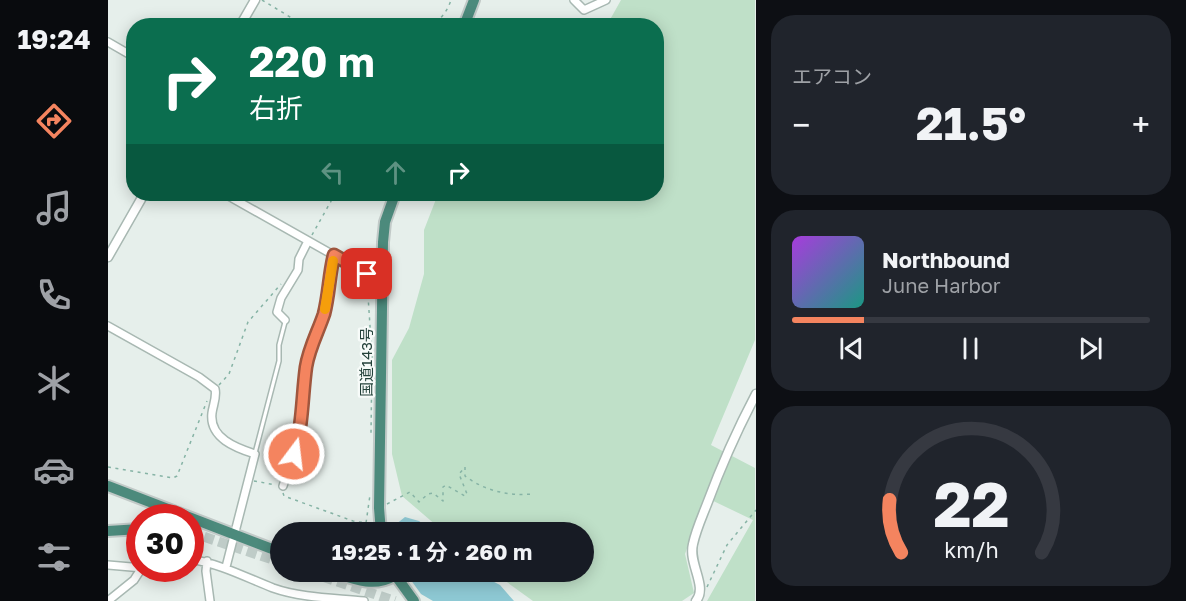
<!DOCTYPE html>
<html lang="ja">
<head>
<meta charset="utf-8">
<style>
	body { margin:0; font-family:"Golos Text","Noto Sans JP",sans-serif; background:#20242c; color:#f1f3f6; height:100vh; display:flex; flex-direction:column; font-size:22px; white-space:nowrap }
	* { box-sizing:border-box; margin:0 }
	p { font-size:20px; color:#9ea1a6 }
	.icon { flex:none; width:33px; height:33px; fill:none; stroke:currentColor; stroke-width:2; stroke-linecap:round; stroke-linejoin:round }
	.map { position:relative; flex:1; overflow:hidden }
	.details { display:flex; flex-direction:column; gap:15px; padding:15px; background:#0d0f14; width:430px }
	.details>* { flex:none }
	.hud { position:absolute; left:18px; top:18px; width:538px; height:183px; border-radius:24px; box-shadow:0 3px 15px #0003; background:#0b6e4f; color:#fff; overflow:hidden }
	.speed { position:absolute; left:18px; top:504px; display:flex; gap:12px; font-size:30px; font-weight:700; text-align:center }
	.speed>* { display:grid; place-content:center; width:78px; height:78px; border-radius:50%; background:#171b24; box-shadow:0 3px 15px #0003; line-height:1 }
	.speed .limit { border:9px solid #d22; background:#fff; color:#111 }
	.pin { position:absolute; display:grid; place-items:center; width:51px; height:51px; color:#fff; margin:-26px; border-radius:12px; box-shadow:0 3px 9px #0006 }
	.me { position:absolute; width:66px; margin:-33px; rotate:15deg; stroke-linejoin:round; filter:drop-shadow(0 0 4px #0008) }
	.turn { display:flex; align-items:center; gap:21px; height:126px; padding:0 24px; font-size:27px }
	.turn .icon { width:78px; height:78px; stroke-width:2.5 }
	.turn b { display:block; font-size:42px; line-height:51px }
	.lanes { display:flex; align-items:center; height:57px; padding:0 24px; background:#0003; justify-content:center; gap:30px; direction:ltr }
	.lanes .off { opacity:.35 }
	.big { font-size:45px; font-weight:700; line-height:1.1 }
	.details .widget { flex:1; display:flex; flex-direction:column; justify-content:center; gap:9px; min-width:0; padding:0 21px; border-radius:24px; background:#20242c }
	.details .dial { align-items:center; gap:0 }
	.dial svg { height:156px; overflow:visible; fill:none; stroke:#363941; stroke-width:7; stroke-linecap:round; text-anchor:middle }
	.dial text { fill:#f1f3f6; stroke:none }
	.song { display:flex; align-items:center; gap:18px }
	.cover { width:72px; height:72px; border-radius:9px; background:linear-gradient(135deg,hsl(280 70% 55%),hsl(170 70% 35%)) }
	.played { height:6px; border-radius:3px; background:linear-gradient(90deg,#f4845f 20%,#363941 20%) }
	.keys { display:flex; justify-content:space-around; direction:ltr }
	.heat { display:flex; justify-content:space-between; align-items:center; font-size:33px; direction:ltr }
	.trip { position:absolute; left:162px; top:522px; width:324px; height:60px; border-radius:30px; background:#171b24; box-shadow:0 3px 15px #0003; font-weight:700; line-height:60px; text-align:center }
	main { display:flex; flex:1; min-height:0 }
	.tabs { display:flex; flex-direction:column; width:108px; justify-content:space-around; align-items:center; background:#090b0e; color:#9ea1a6 }
	.tabs .icon { width:42px; height:42px }
	.tabs .current { color:#f4845f }
	.tabs b { font-size:27px; color:#f1f3f6 }
	.map>svg:first-child { display:block }
</style>
</head>
<body>
<main>
<nav class="tabs">
<b>19:24</b>
<svg class="icon current" aria-label="directions" viewBox="0 0 24 24"><path d="M12 3l9 9-9 9-9-9zM9 14v-3h6M13 9l2 2-2 2"/></svg>
<svg class="icon" aria-label="music" viewBox="0 0 24 24"><path d="M9 18V5l10-2v13"/><circle cx="6" cy="18" r="3"/><circle cx="16" cy="16" r="3"/></svg>
<svg class="icon" aria-label="phone" viewBox="0 0 24 24"><path d="M5 4h4l2 5-3 2q2 4 5 5l2-3 5 2v4C11 20 4 13 5 4z"/></svg>
<svg class="icon" aria-label="climate" viewBox="0 0 24 24"><path d="M12 3v18M4 7l16 10M4 17L20 7"/></svg>
<svg class="icon" aria-label="car" viewBox="0 0 24 24"><path d="M5 17H2v-5l4-1 3-4h7l3 4 3 1v5h-3M9 17h6M6 11h13"/><circle cx="7" cy="17" r="2"/><circle cx="17" cy="17" r="2"/></svg>
<svg class="icon" aria-label="filters" viewBox="0 0 24 24"><path d="M4 7h16M4 17h16"/><circle cx="9" cy="7" r="2"/><circle cx="15" cy="17" r="2"/></svg>
</nav>
<div class="map">
<svg width="648" height="601" viewBox="0 0 648 601">
	<rect width="100%" height="100%" fill="#e6efeb"/>
	<path fill="#bfe0c8" d="M513,0h134v340l-44,105 44,23v133h-48l46,-81 -48,-23 -20,57 9,39 -12,8h-149l-40,-29h91v-40h-140l-42,-36 -10,-42v-94l17,-32 15,-54v-44l14,-36h219v-168l-50,-1z"/>
	<path fill="#8ec9d4" d="M297,517l14,4 15,11h-41l2,-7z
		M297,572h70l25,13 14,16h-81l-12,-7z"/>
	<g fill="none" stroke-linecap="round" stroke-linejoin="round">
		<path stroke="#bfccc8" stroke-width="10" stroke-dasharray="10 5" stroke-linecap="butt" d="M82,532l90,30
			M201,572l86,29"/>
		<defs>
			<path id="service" d="M147,453l24,-92v-16l6,-23"/>
			<path id="minor" d="M466,0l10,10 22,-10
				M0,42l26,15
				M117,194l142,80
				M177,320l-8,-8 4,-14 17,-28 1,-11 9,-18
				M0,326l91,51 16,12c2,8 -2,16 -3,24 -3,25 24,35 43,41l-29,113
				M175,486l16,-49 7,-69 18,-56 5,-37 5,-20
				M82,559c31,5 55,18 83,29 28,10 62,10 91,13
				M99,561l-1,10 4,30
				M0,565l35,3
				M0,601l26,-21 7,-11"/>
			<path id="tertiary" d="M132,26l15,-26
				M0,257l36,-63
				M588,601c12,-15 -8,-37 -3,-57 3,-14 9,-27 14,-40 14,-38 30,-74 49,-110"/>
			<path id="trunk" d="M356,26l10,-26
				M0,486l172,66
				M0,531l32,-2
				M273,532l-2,-24 4,-266 2,-20 10,-28
				M224,572c21,7 42,16 62,4
				M285,572l21,29"/>
		</defs>
		<use href="#service" stroke="#a8b8b2" stroke-width="6"/>
		<use href="#minor" stroke="#a8b8b2" stroke-width="10"/>
		<use href="#tertiary" stroke="#a8b8b2" stroke-width="11"/>
		<use href="#trunk" stroke="#c2cac8" stroke-width="14"/>
		<path stroke="#86b3a5" stroke-width="1.5" stroke-dasharray="3 4.5" stroke-linecap="butt" d="M154,0l43,26
			M321,26c11,-5 18,-14 22,-26
			M204,235l23,-41
			M259,280l5,77 -1,77
			M111,385l10,-11 19,-52 33,-38
			M0,467l65,11 4,-2 30,-75
			M146,481l22,4
			M175,493l1,3 69,25 13,2 4,-28
			M279,504l23,-12 9,10 9,-8 5,-1 10,8v-14l3,-2 19,11 2,-2 -8,-20 6,-7v9c20,15 43,20 68,18
			M599,587l20,-42 29,-35"/>
		<use href="#service" stroke="#fff" stroke-width="3"/>
		<use href="#minor" stroke="#fff" stroke-width="7"/>
		<use href="#tertiary" stroke="#fff" stroke-width="8"/>
		<use href="#trunk" stroke="#4c8a7c" stroke-width="10"/>
	</g>
	<g fill="none" stroke-linecap="round" stroke-linejoin="round">
		<defs>
			<path id="route" d="M186,454c9,-29 8,-58 12,-87 3,-19 12,-35 18,-53 5,-19 5,-39 10,-59l33,19"/>
		</defs>
		<use href="#route" stroke="#9f563e" stroke-width="15"/>
		<use href="#route" stroke="#f4845f" stroke-width="10"/>
		<path stroke="#f59e0b" stroke-width="10" d="M217,309l8,-48"/>
	</g>
	<g text-anchor="middle" stroke-width="4.5" stroke-linejoin="round" paint-order="stroke">
		<g font-size="15" fill="#24423a" stroke="#f7fbf9">
			<text transform="translate(259 362) rotate(-90)" y="5">国道143号</text>
		</g>
	</g>
</svg>
<div class="speed"><div class="limit">30</div></div>
<div class="pin" style="left:259px;top:274px;background:#d93025"><svg class="icon" aria-label="arrive" viewBox="0 0 24 24"><path d="M6 21V4h12l-3 4 3 4H6"/></svg></div>
<svg class="me" style="left:186px;top:454px" viewBox="-20 -20 40 40"><circle r="17" fill="#f4845f" stroke="#fff" stroke-width="3"/><path d="M0-11L8 9 0 5-8 9z" fill="#fff"/></svg>
<div class="trip">19:25 · 1 分 · 260 m</div>
<div class="hud">
<div class="turn"><svg class="icon" aria-label="right" viewBox="0 0 24 24"><path d="M7 20v-9h11M14 6l5 5-5 5"/></svg><div><b>220 m</b>右折</div></div>
<div class="lanes"><svg class="icon off" aria-label="left" viewBox="0 0 24 24"><path d="M17 20v-9H6M10 6l-5 5 5 5"/></svg><svg class="icon off" aria-label="ahead" viewBox="0 0 24 24"><path d="M12 20V5M6 11l6-6 6 6"/></svg><svg class="icon" aria-label="right" viewBox="0 0 24 24"><path d="M7 20v-9h11M14 6l5 5-5 5"/></svg></div>
</div>
</div>
<section class="details">
<div class="widget"><p>エアコン</p>
<div class="heat"><a>−</a><b class="big">21.5°</b><a>+</a></div>
</div>
<div class="widget">
<div class="song"><i class="cover"></i><div><b>Northbound</b><p>June Harbor</p></div></div>
<div class="played"></div>
<div class="keys"><svg class="icon" aria-label="previous" viewBox="0 0 24 24"><path d="M18 5L8 12l10 7zM5 5v14"/></svg><svg class="icon" aria-label="pause" viewBox="0 0 24 24"><path d="M8 5v14M16 5v14"/></svg><svg class="icon" aria-label="next" viewBox="0 0 24 24"><path d="M6 5l10 7-10 7zM19 5v14"/></svg></div>
</div>
<div class="widget dial"><svg viewBox="0 0 100 80">
<path d="M14 69A42 42 0 1 1 86 69"/>
<path d="M14 69A42 42 0 0 1 8 42" stroke="#f4845f"/>
<text x="50" y="56" font-size="32" font-weight="700">22</text>
<text x="50" y="72" font-size="11">km/h</text>
</svg></div>
</section>
</main>
</body>
</html>
